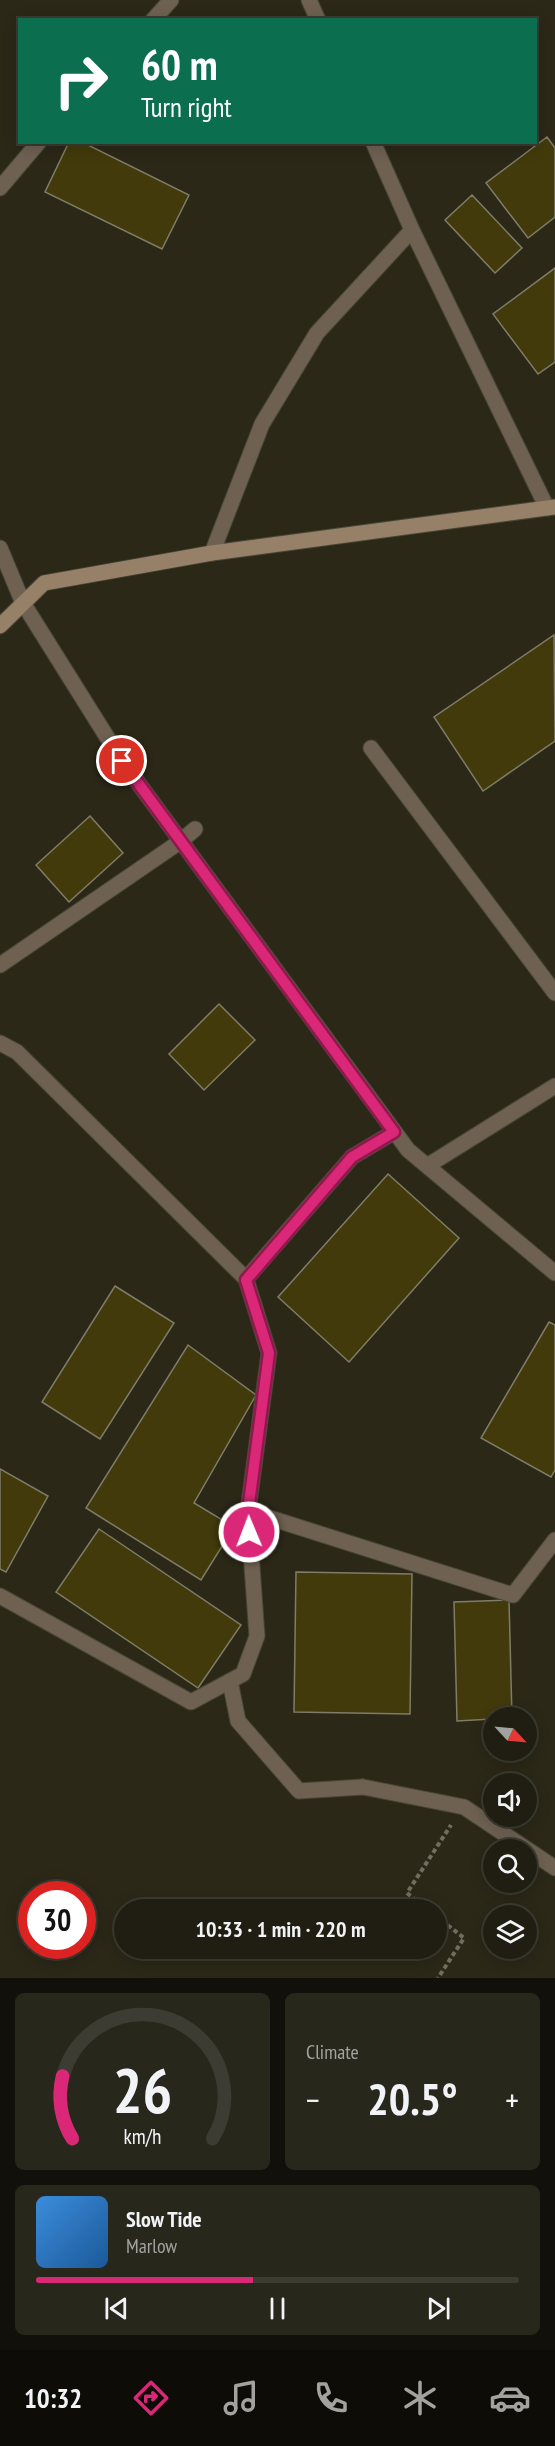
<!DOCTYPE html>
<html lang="en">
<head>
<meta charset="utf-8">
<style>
	body { margin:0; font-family:"PT Sans Narrow",sans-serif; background:#28271b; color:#f1f3f6; height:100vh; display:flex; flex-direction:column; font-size:22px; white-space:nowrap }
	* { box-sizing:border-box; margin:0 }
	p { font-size:20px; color:#a2a29f }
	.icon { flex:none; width:33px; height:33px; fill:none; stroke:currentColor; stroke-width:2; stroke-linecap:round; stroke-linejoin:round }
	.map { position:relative; height:1978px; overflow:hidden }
	.details { display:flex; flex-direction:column; gap:15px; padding:15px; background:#12100a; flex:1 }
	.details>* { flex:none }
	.guide { position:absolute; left:18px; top:18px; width:519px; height:126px; border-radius:0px; box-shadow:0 3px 15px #0003,0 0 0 2px #3d3c32; background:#0b6e4f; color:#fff; overflow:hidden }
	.needle { width:39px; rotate:116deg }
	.fabs { position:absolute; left:483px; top:1707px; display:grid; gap:12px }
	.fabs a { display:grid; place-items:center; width:54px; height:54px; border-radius:50%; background:#201e12; box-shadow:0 3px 15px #0003,0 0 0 2px #3d3c32; font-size:30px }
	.speed { position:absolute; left:18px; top:1881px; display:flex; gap:12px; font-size:30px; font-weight:700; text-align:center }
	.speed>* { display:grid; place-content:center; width:78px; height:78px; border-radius:50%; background:#201e12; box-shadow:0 3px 15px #0003,0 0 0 2px #3d3c32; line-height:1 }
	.speed .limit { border:9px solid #d22; background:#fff; color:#111 }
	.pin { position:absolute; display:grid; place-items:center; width:51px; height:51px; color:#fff; margin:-26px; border:3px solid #fff; border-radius:50%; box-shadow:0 2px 6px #0007 }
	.me { position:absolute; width:66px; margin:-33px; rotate:359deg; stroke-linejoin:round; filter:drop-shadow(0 0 4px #0008) }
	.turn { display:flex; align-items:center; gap:21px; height:126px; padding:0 24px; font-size:27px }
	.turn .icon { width:78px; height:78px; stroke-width:2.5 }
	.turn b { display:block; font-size:42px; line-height:51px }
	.big { font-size:45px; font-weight:700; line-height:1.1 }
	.details .tile { flex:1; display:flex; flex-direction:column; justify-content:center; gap:9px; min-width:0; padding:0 21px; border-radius:9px; background:#28271b }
	.details .dial { align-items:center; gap:0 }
	.dial svg { height:156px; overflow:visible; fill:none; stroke:#3d3c32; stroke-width:7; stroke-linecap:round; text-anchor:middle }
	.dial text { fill:#f1f3f6; stroke:none }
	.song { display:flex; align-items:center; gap:18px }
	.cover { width:72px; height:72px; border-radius:9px; background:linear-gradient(135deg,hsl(210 70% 55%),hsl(210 70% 35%)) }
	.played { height:6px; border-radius:3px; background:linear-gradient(90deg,#db2777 45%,#3d3c32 45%) }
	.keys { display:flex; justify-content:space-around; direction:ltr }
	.heat { display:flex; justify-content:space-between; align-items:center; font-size:33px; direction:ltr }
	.details .tiles { flex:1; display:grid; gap:15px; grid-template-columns:1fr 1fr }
	.tile:last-child { grid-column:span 2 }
	.trip { position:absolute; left:114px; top:1899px; width:333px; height:60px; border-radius:30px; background:#201e12; box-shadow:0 3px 15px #0003,0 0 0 2px #3d3c32; font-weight:700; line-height:60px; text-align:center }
	.tabs { display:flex; height:96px; justify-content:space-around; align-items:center; background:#0d0c07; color:#a2a29f }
	.tabs .icon { width:42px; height:42px }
	.tabs .on { color:#db2777 }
	.tabs b { font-size:27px; color:#f1f3f6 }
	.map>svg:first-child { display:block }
</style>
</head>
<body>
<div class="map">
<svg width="555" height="1978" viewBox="0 0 555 1978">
	<rect width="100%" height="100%" fill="#2b2818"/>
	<path fill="#423a0b" stroke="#7f7c69" stroke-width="1.5" d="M547,137l8,11v69l-27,21 -42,-55z
		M69,142h13l107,53 -27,54 -117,-57z
		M472,195l50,53 -27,25 -50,-53z
		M555,268v94l-17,12 -45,-60z
		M554,635l1,106 -72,50 -49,-74z
		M90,816l33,37 -54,49 -33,-37z
		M219,1004l36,36 -51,50 -35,-36z
		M388,1174l71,64 -110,124 -71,-65z
		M115,1286l59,37 -74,116 -58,-37z
		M549,1322l6,3v145l-4,7 -70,-39z
		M188,1345l68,50 -62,108 40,24 -33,53 -115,-72z
		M0,1469l48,27 -42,76 -6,-3z
		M99,1529l142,96 -43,63 -142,-96z
		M296,1572l116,2 -2,140 -116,-2z
		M509,1600l3,118 -55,3 -3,-119z"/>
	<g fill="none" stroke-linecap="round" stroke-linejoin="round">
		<defs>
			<path id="lane" d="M230,1681l8,40 61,70 64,-4"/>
			<path id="street" d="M309,0l9,20
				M153,20l18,-20
				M373,142l39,88 135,278
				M0,188l39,-46
				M0,548l23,55 99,158 286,389 147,123
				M212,553l50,-129 55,-91 95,-103
				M371,748l184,245
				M0,965l181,-124 14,-12
				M0,1043l17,9 229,227 23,74 -21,158 9,125 -14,38 -52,28 -191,-106
				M427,1166l128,-80
				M246,1279l106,-122 42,-25
				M248,1511l265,84 42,-55
				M363,1787l101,20 91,61"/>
			<path id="secondary" d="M0,626l44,-43 168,-30 343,-46"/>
		</defs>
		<use href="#lane" stroke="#494637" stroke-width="17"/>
		<use href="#street" stroke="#494637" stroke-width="17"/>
		<use href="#secondary" stroke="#494637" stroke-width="17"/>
		<path stroke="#716e61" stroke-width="4" stroke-dasharray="4.5 3" stroke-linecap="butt" d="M428,1910l-21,-17 44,-68"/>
		<use href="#lane" stroke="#6e6152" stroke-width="15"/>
		<use href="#street" stroke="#6e6152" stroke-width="15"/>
		<use href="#secondary" stroke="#968168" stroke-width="15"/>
		<path stroke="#716e61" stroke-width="4" stroke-dasharray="4.5 3" stroke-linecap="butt" d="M436,1916l28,22 -26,40"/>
	</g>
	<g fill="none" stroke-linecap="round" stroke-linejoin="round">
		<defs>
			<path id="route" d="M122,761l272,371 -42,25 -106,123 23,73 -21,158 1,21"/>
		</defs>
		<use href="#route" stroke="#8e194d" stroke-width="15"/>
		<use href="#route" stroke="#db2777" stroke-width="10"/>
	</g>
</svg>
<div class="fabs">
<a><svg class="needle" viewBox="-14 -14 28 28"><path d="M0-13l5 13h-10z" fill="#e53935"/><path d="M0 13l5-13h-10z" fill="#a2a29f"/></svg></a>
<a><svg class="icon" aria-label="sound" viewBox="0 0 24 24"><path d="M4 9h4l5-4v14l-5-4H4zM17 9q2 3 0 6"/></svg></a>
<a><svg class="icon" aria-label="search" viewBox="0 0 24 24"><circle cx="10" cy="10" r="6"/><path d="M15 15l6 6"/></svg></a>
<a><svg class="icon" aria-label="layers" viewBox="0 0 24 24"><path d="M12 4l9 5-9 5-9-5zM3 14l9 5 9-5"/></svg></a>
</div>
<div class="speed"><div class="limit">30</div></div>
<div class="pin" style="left:122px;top:761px;background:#d93025"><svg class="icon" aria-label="arrive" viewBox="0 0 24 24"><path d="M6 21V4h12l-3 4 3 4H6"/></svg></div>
<svg class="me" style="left:249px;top:1532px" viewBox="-20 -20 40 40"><circle r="17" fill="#db2777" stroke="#fff" stroke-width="3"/><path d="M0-11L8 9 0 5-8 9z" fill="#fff"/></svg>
<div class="trip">10:33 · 1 min · 220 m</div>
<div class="guide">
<div class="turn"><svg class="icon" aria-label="right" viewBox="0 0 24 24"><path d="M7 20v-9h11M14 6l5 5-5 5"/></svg><div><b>60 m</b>Turn right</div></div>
</div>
</div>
<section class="details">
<div class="tiles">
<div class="tile dial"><svg viewBox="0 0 100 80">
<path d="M14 69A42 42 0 1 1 86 69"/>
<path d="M14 69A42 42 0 0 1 9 37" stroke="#db2777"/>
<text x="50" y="56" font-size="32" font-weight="700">26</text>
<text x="50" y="72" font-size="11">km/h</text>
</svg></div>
<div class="tile"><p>Climate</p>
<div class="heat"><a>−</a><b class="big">20.5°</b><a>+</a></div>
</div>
<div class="tile">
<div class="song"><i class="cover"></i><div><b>Slow Tide</b><p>Marlow</p></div></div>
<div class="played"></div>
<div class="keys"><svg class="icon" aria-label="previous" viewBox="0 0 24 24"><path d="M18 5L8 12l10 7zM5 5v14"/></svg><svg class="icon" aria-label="pause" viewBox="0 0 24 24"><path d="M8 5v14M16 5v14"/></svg><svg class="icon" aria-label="next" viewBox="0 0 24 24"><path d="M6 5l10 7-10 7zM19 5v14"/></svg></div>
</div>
</div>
</section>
<nav class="tabs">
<b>10:32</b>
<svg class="icon on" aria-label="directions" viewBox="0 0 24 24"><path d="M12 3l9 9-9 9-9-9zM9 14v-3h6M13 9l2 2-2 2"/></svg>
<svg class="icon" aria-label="music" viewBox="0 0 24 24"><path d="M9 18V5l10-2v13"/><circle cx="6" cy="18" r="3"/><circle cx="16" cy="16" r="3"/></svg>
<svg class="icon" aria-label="phone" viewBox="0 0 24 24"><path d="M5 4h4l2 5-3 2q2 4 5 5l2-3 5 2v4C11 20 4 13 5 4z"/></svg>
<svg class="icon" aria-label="climate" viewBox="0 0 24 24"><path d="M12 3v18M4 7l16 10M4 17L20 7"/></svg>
<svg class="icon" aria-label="car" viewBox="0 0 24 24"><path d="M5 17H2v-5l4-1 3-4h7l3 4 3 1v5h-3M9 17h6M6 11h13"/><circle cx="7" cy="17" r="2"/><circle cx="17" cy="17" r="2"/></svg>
</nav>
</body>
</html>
